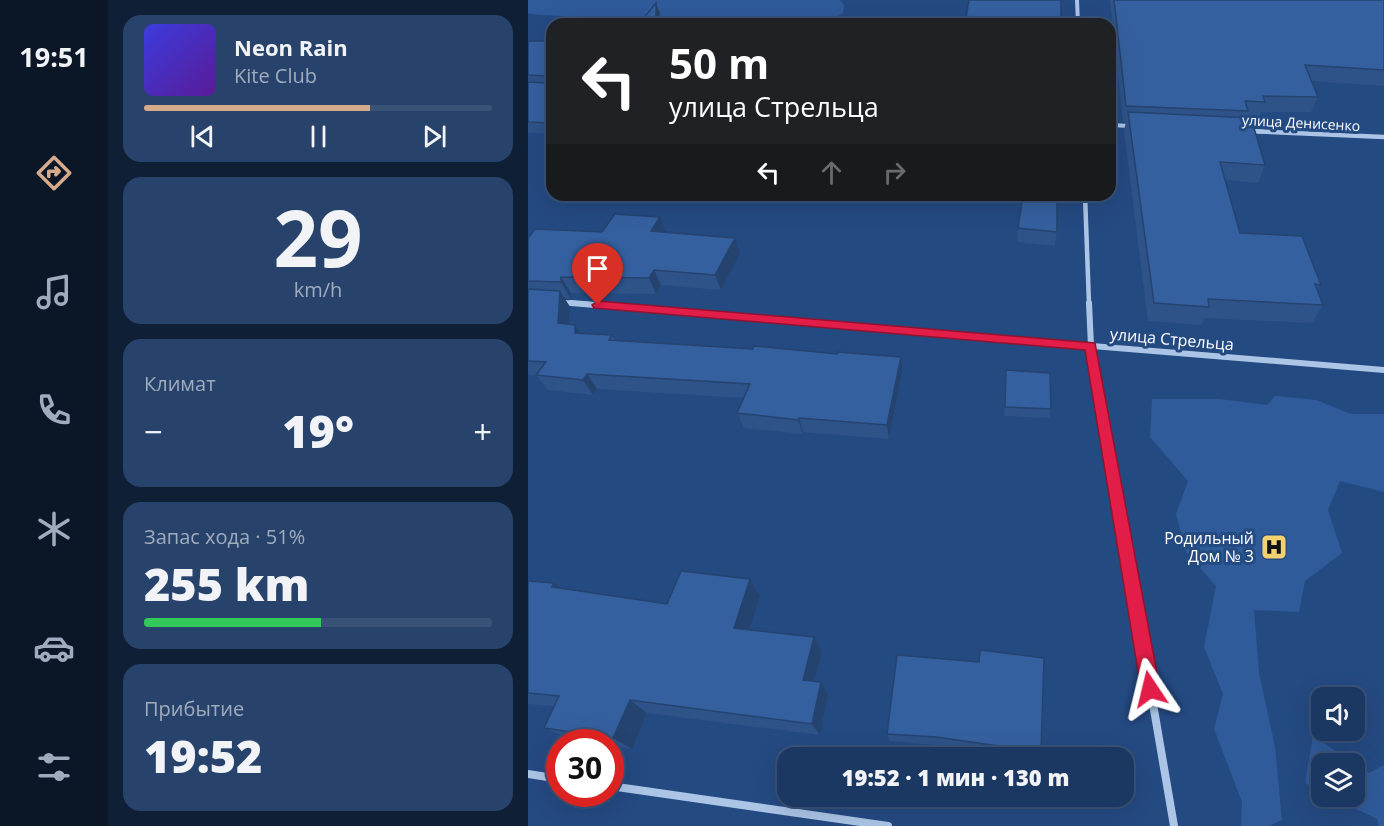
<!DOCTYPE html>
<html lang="ru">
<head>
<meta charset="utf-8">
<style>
	body { margin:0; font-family:"Open Sans",sans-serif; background:#28436b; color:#f1f3f6; height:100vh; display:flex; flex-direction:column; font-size:22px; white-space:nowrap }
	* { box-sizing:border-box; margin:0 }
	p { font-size:20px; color:#a0acbe }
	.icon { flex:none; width:33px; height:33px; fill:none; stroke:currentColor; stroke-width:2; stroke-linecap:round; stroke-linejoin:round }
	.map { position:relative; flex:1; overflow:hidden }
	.details { display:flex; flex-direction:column; gap:15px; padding:15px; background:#0f1f36; width:420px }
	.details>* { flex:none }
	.top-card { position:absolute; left:18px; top:18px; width:570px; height:183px; border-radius:18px; box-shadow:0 6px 24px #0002,0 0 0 2px #395277; background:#202124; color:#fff; overflow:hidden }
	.tools { position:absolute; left:783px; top:687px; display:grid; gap:12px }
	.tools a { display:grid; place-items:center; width:54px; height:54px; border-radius:12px; background:#1b3862; box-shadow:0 6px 24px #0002,0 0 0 2px #395277; font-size:30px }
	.speed { position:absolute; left:18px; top:729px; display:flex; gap:12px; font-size:30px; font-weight:700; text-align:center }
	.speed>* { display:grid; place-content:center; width:78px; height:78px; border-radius:50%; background:#1b3862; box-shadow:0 6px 24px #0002,0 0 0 2px #395277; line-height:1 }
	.speed .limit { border:9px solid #d22; background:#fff; color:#111 }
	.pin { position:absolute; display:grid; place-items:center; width:51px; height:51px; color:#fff; margin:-62px -26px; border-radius:50% 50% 50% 0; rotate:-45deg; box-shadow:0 0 6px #0007 }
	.pin .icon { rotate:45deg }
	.me { position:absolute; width:66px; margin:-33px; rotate:350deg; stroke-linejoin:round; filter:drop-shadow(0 0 4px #0008) }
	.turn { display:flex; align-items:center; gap:21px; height:126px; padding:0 24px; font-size:27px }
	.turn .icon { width:78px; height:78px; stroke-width:2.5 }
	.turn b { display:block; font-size:42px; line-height:51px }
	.lanes { display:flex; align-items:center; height:57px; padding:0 24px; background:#0003; justify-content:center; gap:30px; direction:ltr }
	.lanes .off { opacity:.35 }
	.big { font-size:45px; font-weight:800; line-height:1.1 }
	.details .card { flex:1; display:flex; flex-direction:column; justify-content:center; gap:9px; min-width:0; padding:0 21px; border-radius:18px; background:#28436b }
	.details .dial { align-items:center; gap:0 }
	.dial b { font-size:78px; line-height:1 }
	.song { display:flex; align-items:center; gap:18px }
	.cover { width:72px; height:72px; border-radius:9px; background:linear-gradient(135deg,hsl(240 70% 55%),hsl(270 70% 35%)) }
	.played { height:6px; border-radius:3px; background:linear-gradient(90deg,#d6ab8b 65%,#395277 65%) }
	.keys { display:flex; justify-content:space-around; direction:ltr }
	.heat { display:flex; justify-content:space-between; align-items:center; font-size:33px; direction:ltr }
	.charge { height:9px; border-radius:4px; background:linear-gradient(90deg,#34c759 51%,#395277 0) }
	.trip { position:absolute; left:249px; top:747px; width:357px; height:60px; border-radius:18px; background:#1b3862; box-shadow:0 6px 24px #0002,0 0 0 2px #395277; font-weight:800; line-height:60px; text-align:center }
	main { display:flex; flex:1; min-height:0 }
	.menu { display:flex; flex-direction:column; width:108px; justify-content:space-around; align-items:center; background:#0b1627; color:#a0acbe }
	.menu .icon { width:42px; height:42px }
	.menu .active { color:#d6ab8b }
	.menu b { font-size:27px; color:#f1f3f6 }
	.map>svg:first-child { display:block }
</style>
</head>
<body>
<main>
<nav class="menu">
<b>19:51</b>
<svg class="icon active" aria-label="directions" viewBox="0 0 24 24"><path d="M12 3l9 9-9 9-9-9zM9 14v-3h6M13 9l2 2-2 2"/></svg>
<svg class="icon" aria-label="music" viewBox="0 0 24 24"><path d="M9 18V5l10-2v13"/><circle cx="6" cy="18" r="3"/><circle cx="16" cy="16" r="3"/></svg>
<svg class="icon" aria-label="phone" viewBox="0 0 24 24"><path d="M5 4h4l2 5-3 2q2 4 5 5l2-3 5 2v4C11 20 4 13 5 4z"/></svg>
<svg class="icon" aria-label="climate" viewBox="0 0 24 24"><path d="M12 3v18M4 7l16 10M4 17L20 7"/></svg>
<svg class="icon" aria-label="car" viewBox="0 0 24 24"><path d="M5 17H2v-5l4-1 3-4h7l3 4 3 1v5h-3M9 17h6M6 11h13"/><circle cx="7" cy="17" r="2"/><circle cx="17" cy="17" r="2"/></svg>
<svg class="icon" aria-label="filters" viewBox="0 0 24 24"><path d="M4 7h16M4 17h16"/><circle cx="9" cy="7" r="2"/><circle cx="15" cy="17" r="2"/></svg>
</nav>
<section class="details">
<div class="card">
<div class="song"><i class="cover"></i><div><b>Neon Rain</b><p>Kite Club</p></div></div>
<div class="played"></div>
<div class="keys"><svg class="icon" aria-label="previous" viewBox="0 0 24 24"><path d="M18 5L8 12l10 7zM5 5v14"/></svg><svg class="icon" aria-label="pause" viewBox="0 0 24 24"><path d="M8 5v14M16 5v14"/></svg><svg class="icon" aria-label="next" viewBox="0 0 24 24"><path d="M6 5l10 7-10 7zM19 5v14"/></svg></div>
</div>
<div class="card dial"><b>29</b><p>km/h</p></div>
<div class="card"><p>Климат</p>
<div class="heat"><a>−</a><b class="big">19°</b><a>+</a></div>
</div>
<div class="card"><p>Запас хода · 51%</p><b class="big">255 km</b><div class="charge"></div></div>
<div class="card"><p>Прибытие</p><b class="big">19:52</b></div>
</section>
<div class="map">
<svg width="856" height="826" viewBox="0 0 856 826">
	<rect width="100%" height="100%" fill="#244a82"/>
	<path fill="#2f5b9a" d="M0,0h312l4,5 -1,8 -19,11h-74l-210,-9 -12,-2z
		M747,396l41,4 35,14h33v78l-44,-11 -12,29 14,43 -37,28 -6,31 -45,-2 5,63 16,74 7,73 -13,6h-28l1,-24 -28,-73 9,-35 -19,-47 12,-61 -30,-34 -10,-38 12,-33 -38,-44 2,-38h68l47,6z
		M785,736l56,37 15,-8v61h-5l-2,-7 -45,-22 22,-1v-32h-32l-1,27 -16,-8z"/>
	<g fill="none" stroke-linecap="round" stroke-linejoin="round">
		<path stroke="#acc5e7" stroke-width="4" d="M549,0l1,24
			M582,125l20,1
			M720,131l24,1"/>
		<path stroke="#acc5e7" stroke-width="4.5" d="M720,131l136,6
			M557,195l4,109
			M33,302l28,2"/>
		<path stroke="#acc5e7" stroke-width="6" d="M43,303l813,67
			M561,303l2,43 32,184"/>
		<path stroke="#acc5e7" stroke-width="8" d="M595,529l51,297
			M0,774l32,5
			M82,786l278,40"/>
	</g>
	<path fill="#2e5389" d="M582,0h274v86l-72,-5 6,16 -7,15h-50l-2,5h-13l-1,1 20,47 -7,18 -33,-3 15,53 81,52 -4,6 6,14 -11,18 -107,-5 -3,7 -54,-4 -24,-191 2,-8 -3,-1z
		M0,41h24v93l-24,-1z
		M490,228l39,4 -2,14 -38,-4z
		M74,232l64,1 74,21 -19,36 -60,-5 -5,9 -85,-1 -1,5h-6l6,9 -1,17 11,9 32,2 3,5 287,32 -13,67 -86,-7v2l-59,-6 -7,-15 7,-15 -147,-9 -4,6 -45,-5 -11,-14 -9,-1v-137z
		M478,370l45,39 -1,9 -46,-2z
		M222,579l10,17 -11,33 65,8 8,15 -8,29 14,14 -8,40 -173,-22 -15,36 -22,-4v-3h-16l-27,-4 -23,-10 10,-22 -26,-2v-123l33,8 106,15z
		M369,655l144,97 -2,6h-14l-88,-13 -47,-4 -3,-7z"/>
	<path fill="#25436f" d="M128,3l4,10 -1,11h-3z
		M132,217l6,16 -15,-2z
		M207,238l5,16 -19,36 -6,-15z
		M126,270l7,15 -5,9 -7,-16z
		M33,277l10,16 -1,5 -9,-16z
		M32,291l10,16 -2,31 -10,-15z
		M47,325l10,15 -10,-7z
		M373,357l1,15 -13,67 -2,-14z
		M59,374l10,15 -4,6 -10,-15z
		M271,418l4,14v2l-5,-14z
		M222,579l10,17 -15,47 -11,-15z
		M26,583l19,16 -21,-12z
		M286,637l8,15 -11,41 -8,-13z
		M293,682l7,13 -8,40 -8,-11z
		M102,700l17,13 -15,36 -19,-11z"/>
	<path fill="#35609f" stroke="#25436f" stroke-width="1.5" d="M441,0h92v24h-96z
		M586,0h270v70l-79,-5 13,32 -55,-1 2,6 -20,-1 3,10 -122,-5z
		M128,3v21h-17z
		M0,41h24v82l-24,-1v-40l19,1 3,-2 -1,-5 -21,-1z
		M600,112l123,6 14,47 -45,-3 20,71 62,3 19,49 -6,-1 8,21 -115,-6 1,8 -55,-4z
		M495,195h34v37l-39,-4z
		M87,214l45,3 -9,14 84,7 -20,37 -61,-5 -5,8 -88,-1v5l-33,-1v-43l7,-9 67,3z
		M0,289l32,2 -2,32 17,2v8l37,2 -3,5 144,9 1,-3 83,8v-2l64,5 -14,68 -88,-7 -1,2 -61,-7 13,-29 -163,-10 -4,6 -47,-5 10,-13 -18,-1z
		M478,370l44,3 1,36 -46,-2z
		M153,571l69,8 -16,49 80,9 -11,43 18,2 -9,42 -182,-24 -17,38 -69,-10 15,-32 -31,-3v-112l26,2 -2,4 115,17z
		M452,650l64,8 -3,94 -105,-15 -49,-3 10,-79 82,7z"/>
	<path fill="#e11d48" stroke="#92132f" stroke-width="1.5" d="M70,301l497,42 65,346 -3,6 -7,3 -6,-3 -3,-6 -56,-339 -491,-42 -2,-3z"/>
	<defs>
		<symbol id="hospital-square" viewBox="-11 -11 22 22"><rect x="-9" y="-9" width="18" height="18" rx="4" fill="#f1d170" stroke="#244a82"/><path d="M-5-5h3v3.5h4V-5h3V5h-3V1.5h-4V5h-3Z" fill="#111"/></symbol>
	</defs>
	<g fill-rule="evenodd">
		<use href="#hospital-square" x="731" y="532" width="30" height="30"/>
	</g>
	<g text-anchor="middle" stroke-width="6" stroke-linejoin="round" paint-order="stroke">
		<g font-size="14" fill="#fff" stroke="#244a82">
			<text transform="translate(773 123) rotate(3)" y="5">улица Денисенко</text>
		</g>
		<g font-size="16" fill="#fff" stroke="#244a82">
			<text transform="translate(644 339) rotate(5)" y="6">улица Стрельца</text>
		</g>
		<g font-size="16" fill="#fff" stroke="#244a82" text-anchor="end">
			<text x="726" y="544">Родильный<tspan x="726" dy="18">Дом № 3</tspan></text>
		</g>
	</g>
</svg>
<div class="tools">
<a><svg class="icon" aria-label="sound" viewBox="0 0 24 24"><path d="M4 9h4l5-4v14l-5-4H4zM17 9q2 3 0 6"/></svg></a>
<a><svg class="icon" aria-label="layers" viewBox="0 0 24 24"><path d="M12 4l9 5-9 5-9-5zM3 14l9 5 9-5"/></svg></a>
</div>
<div class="speed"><div class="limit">30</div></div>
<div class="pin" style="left:70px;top:305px;background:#d93025"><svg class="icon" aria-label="arrive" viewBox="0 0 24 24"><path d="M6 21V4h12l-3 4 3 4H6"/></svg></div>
<svg class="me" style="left:622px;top:689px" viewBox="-20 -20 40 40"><path d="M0-17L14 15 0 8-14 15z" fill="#e11d48" stroke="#fff" stroke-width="4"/></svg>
<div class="trip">19:52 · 1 мин · 130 m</div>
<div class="top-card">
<div class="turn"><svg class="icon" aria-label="left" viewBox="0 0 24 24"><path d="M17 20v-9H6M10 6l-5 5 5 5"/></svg><div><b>50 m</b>улица Стрельца</div></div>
<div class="lanes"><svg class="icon" aria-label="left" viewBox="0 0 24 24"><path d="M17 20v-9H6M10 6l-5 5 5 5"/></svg><svg class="icon off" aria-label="ahead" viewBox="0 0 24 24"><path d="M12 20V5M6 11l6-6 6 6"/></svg><svg class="icon off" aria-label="right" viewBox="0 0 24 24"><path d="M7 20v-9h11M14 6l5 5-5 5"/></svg></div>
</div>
</div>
</main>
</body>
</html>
